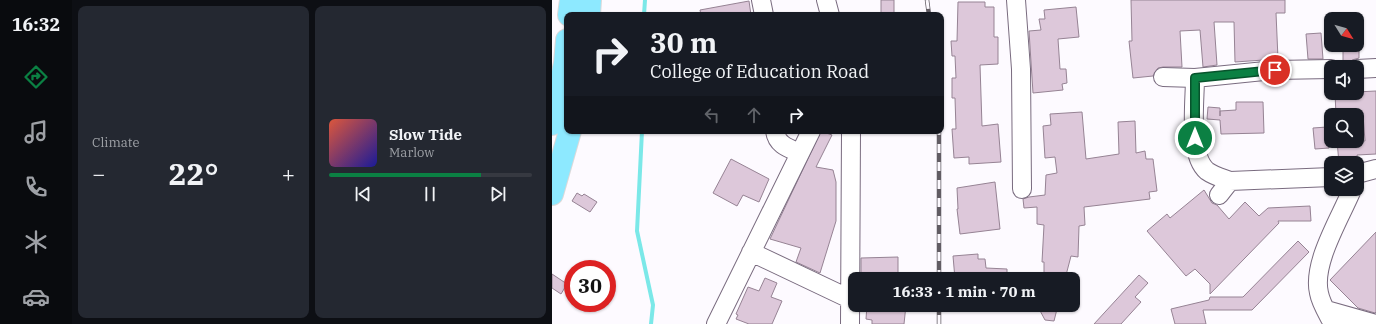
<!DOCTYPE html>
<html lang="en">
<head>
<meta charset="utf-8">
<style>
	body { margin:0; font-family:"IBM Plex Serif",serif; background:#242831; color:#f1f3f6; height:100vh; display:flex; flex-direction:column; font-size:15px; white-space:nowrap }
	* { box-sizing:border-box; margin:0 }
	p { font-size:13px; color:#9ea1a6 }
	.icon { flex:none; width:22px; height:22px; fill:none; stroke:currentColor; stroke-width:2; stroke-linecap:round; stroke-linejoin:round }
	.map { position:relative; flex:1; overflow:hidden }
	.sheet { display:flex; flex-direction:column; gap:6px; padding:6px; background:#0d0f14; width:480px }
	.sheet>* { flex:none }
	.banner { position:absolute; left:12px; top:12px; width:380px; height:122px; border-radius:8px; box-shadow:0 1px 3px #0004; background:#171b24; color:#f1f3f6; overflow:hidden }
	.needle { width:26px; rotate:127deg }
	.tools { position:absolute; left:772px; top:12px; display:grid; gap:8px }
	.tools a { display:grid; place-items:center; width:40px; height:40px; border-radius:8px; background:#171b24; box-shadow:0 1px 3px #0004; font-size:20px }
	.speed { position:absolute; left:12px; top:260px; display:flex; gap:8px; font-size:20px; font-weight:700; text-align:center }
	.speed>* { display:grid; place-content:center; width:52px; height:52px; border-radius:50%; background:#171b24; box-shadow:0 1px 3px #0004; line-height:1 }
	.speed .limit { border:6px solid #d22; background:#fff; color:#111 }
	.pin { position:absolute; display:grid; place-items:center; width:34px; height:34px; color:#fff; margin:-17px; border:2px solid #fff; border-radius:50%; box-shadow:0 1px 4px #0007 }
	.me { position:absolute; width:44px; margin:-22px; rotate:0deg; stroke-linejoin:round; filter:drop-shadow(0 0 3px #0008) }
	.turn { display:flex; align-items:center; gap:14px; height:84px; padding:0 20px; font-size:18px }
	.turn .icon { width:52px; height:52px; stroke-width:2.5 }
	.turn b { display:block; font-size:28px; line-height:34px }
	.lanes { display:flex; align-items:center; height:38px; padding:0 20px; background:#0003; justify-content:center; gap:20px; direction:ltr }
	.lanes .off { opacity:.35 }
	.big { font-size:30px; font-weight:700; line-height:1.1 }
	.sheet .widget { flex:1; display:flex; flex-direction:column; justify-content:center; gap:6px; min-width:0; padding:0 14px; border-radius:8px; background:#242831 }
	.song { display:flex; align-items:center; gap:12px }
	.cover { width:48px; height:48px; border-radius:6px; background:linear-gradient(135deg,hsl(10 70% 55%),hsl(240 70% 35%)) }
	.played { height:4px; border-radius:2px; background:linear-gradient(90deg,#0b8043 75%,#363941 75%) }
	.keys { display:flex; justify-content:space-around; direction:ltr }
	.heat { display:flex; justify-content:space-between; align-items:center; font-size:22px; direction:ltr }
	.sheet .tiles { flex:1; display:grid; gap:6px; grid-template-columns:repeat(2,1fr) }
	.trip { position:absolute; left:296px; top:272px; width:232px; height:40px; border-radius:8px; background:#171b24; box-shadow:0 1px 3px #0004; font-weight:700; line-height:40px; text-align:center }
	main { display:flex; flex:1; min-height:0 }
	.tab-bar { display:flex; flex-direction:column; width:72px; justify-content:space-around; align-items:center; background:#090b0e; color:#9ea1a6 }
	.tab-bar .icon { width:28px; height:28px }
	.tab-bar .selected { color:#0b8043 }
	.tab-bar b { font-size:18px; color:#f1f3f6 }
	.map>svg:first-child { display:block }
</style>
</head>
<body>
<main>
<nav class="tab-bar">
<b>16:32</b>
<svg class="icon selected" aria-label="directions" viewBox="0 0 24 24"><path d="M12 3l9 9-9 9-9-9zM9 14v-3h6M13 9l2 2-2 2"/></svg>
<svg class="icon" aria-label="music" viewBox="0 0 24 24"><path d="M9 18V5l10-2v13"/><circle cx="6" cy="18" r="3"/><circle cx="16" cy="16" r="3"/></svg>
<svg class="icon" aria-label="phone" viewBox="0 0 24 24"><path d="M5 4h4l2 5-3 2q2 4 5 5l2-3 5 2v4C11 20 4 13 5 4z"/></svg>
<svg class="icon" aria-label="climate" viewBox="0 0 24 24"><path d="M12 3v18M4 7l16 10M4 17L20 7"/></svg>
<svg class="icon" aria-label="car" viewBox="0 0 24 24"><path d="M5 17H2v-5l4-1 3-4h7l3 4 3 1v5h-3M9 17h6M6 11h13"/><circle cx="7" cy="17" r="2"/><circle cx="17" cy="17" r="2"/></svg>
</nav>
<section class="sheet">
<div class="tiles">
<div class="widget"><p>Climate</p>
<div class="heat"><a>−</a><b class="big">22°</b><a>+</a></div>
</div>
<div class="widget">
<div class="song"><i class="cover"></i><div><b>Slow Tide</b><p>Marlow</p></div></div>
<div class="played"></div>
<div class="keys"><svg class="icon" aria-label="previous" viewBox="0 0 24 24"><path d="M18 5L8 12l10 7zM5 5v14"/></svg><svg class="icon" aria-label="pause" viewBox="0 0 24 24"><path d="M8 5v14M16 5v14"/></svg><svg class="icon" aria-label="next" viewBox="0 0 24 24"><path d="M6 5l10 7-10 7zM19 5v14"/></svg></div>
</div>
</div>
</section>
<div class="map">
<svg width="824" height="324" viewBox="0 0 824 324">
	<rect width="100%" height="100%" fill="#fdfaff"/>
	<g fill="none" stroke-linecap="round" stroke-linejoin="round">
		<path stroke="#7be8e8" stroke-width="4" d="M92,15l1,-15
			M90,131l-5,100 16,74 -2,19"/>
	</g>
	<path fill="#ddc8da" stroke="#968394" d="M329,0h13v15h-13z
		M579,0h154v13h-9l2,46 -43,3 -1,-40h-20l3,43 -14,2 -3,-37 -20,1 2,36h-19l-5,1 -5,8 -20,2 -4,-37h3z
		M197,1l2,14h-50l-1,-5z
		M406,2h27v5h9v30h4v27l-18,1 2,61 16,-2 3,38 -32,2v-7l-15,1 -2,-29h4l-1,-31h-3v-20h4l-1,-22h-3l-1,-15h6z
		M524,7l3,30 -21,2 2,30h6l1,14 -5,1 1,6 -30,3 -4,-62 12,-1 -2,-11h6l-1,-9z
		M769,33l2,26h-15l-2,-25z
		M791,45h16v13l-7,2 -5,5h-4z
		M824,91v63l-19,1 1,7 -19,1 -2,-22h28l-2,-26h-27l-1,-22z
		M684,102h27l1,31 -43,1 -1,-14 -13,-1 1,-12 12,1v8v-5l16,-1z
		M530,112l4,47 33,-5 -1,-32 17,-1 1,32 9,-2 1,8h7l4,32 -8,1 1,7 -66,8 1,18 -6,1 -1,31 -7,-1 -6,23h-21v-17h-2l2,-37 -7,-1v-17l-13,1 -1,-9 6,-2 16,-2 1,-20 11,-2 -2,-16 -10,1 -2,-32 8,-1 -1,-11z
		M775,127l2,21 -14,1 -2,-21z
		M269,131l11,4 -16,32 17,3 3,12v39l-16,52 -24,-11 5,-14 -31,-9z
		M179,159l38,20 -10,23 -16,-7 -6,11 -24,-13z
		M443,182l5,47 -40,5 -3,-25h1l-1,-21z
		M652,190l8,13 5,2 12,14 16,-17 14,14 9,-8 42,-2 1,15h-33l1,2 -69,71v-10l-15,-15 -9,7 -39,-45 20,-17 3,4z
		M25,193l5,3 2,-2 13,8 -7,10 -18,-11z
		M824,232v80l-1,1 -17,-5 -28,-28z
		M746,241l11,11 -57,58h-49l3,14h-31l-4,-15 38,-9 1,-3h33z
		M426,254v5h7l1,9 21,1v10h-52l-2,-23z
		M346,257v22h-35v-5h-2v-16z
		M0,274l15,10 -6,10 -9,-6z
		M587,275l9,8 -13,14 6,5 -20,22h-27z
		M213,278l12,5 -6,14 11,4 -10,23h-23l-13,-5 2,-4 -2,-1 12,-27 11,4z
		M315,305h39l-2,19h-32v-4l-6,-1z
		M485,305h21l-4,16 -9,-1z"/>
	<g fill="none" stroke-linecap="round" stroke-linejoin="round">
		<defs>
			<path id="minor" d="M209,0l3,15
				M274,0l4,15
				M464,0l5,69 1,120
				M805,69l19,-1
				M611,77l32,1 80,-8 56,-1
				M643,78c0,24 -7,77 12,93 7,5 15,7 23,10l101,-4
				M223,131c2,14 13,17 25,22
				M805,174l19,-5
				M667,195l11,-14
				M199,252l99,47
				M774,310l50,14
				M164,324l95,-193
				M298,324l1,-193
				M781,324c-5,-10 -12,-20 -14,-31 -7,-29 20,-73 32,-101l-1,-3"/>
			<path id="major" d="M17,15l2,-15
				M37,15l1,-15
				M0,124l13,-61 2,-23
				M0,194l18,-63"/>
		</defs>
		<use href="#minor" stroke="#796b7f" stroke-width="20"/>
		<use href="#major" stroke="#dad9da" stroke-width="24"/>
		<use href="#minor" stroke="#fff" stroke-width="18"/>
		<use href="#major" stroke="#8de9ff" stroke-width="22"/>
		<defs>
			<path id="rail" d="M375,0l2,15
				M387,279v-148
				M387,324v-19"/>
		</defs>
		<use href="#rail" stroke="#615c63" stroke-width="4.5"/>
		<use href="#rail" stroke="#fdfaff" stroke-width="3" stroke-dasharray="9" stroke-linecap="butt"/>
	</g>
	<g fill="none" stroke-linecap="round" stroke-linejoin="round">
		<defs>
			<path id="route" d="M643,138v-60l80,-8"/>
		</defs>
		<use href="#route" stroke="#07532c" stroke-width="10"/>
		<use href="#route" stroke="#0b8043" stroke-width="7"/>
	</g>
</svg>
<div class="tools">
<a><svg class="needle" viewBox="-14 -14 28 28"><path d="M0-13l5 13h-10z" fill="#e53935"/><path d="M0 13l5-13h-10z" fill="#9ea1a6"/></svg></a>
<a><svg class="icon" aria-label="sound" viewBox="0 0 24 24"><path d="M4 9h4l5-4v14l-5-4H4zM17 9q2 3 0 6"/></svg></a>
<a><svg class="icon" aria-label="search" viewBox="0 0 24 24"><circle cx="10" cy="10" r="6"/><path d="M15 15l6 6"/></svg></a>
<a><svg class="icon" aria-label="layers" viewBox="0 0 24 24"><path d="M12 4l9 5-9 5-9-5zM3 14l9 5 9-5"/></svg></a>
</div>
<div class="speed"><div class="limit">30</div></div>
<div class="pin" style="left:723px;top:70px;background:#d93025"><svg class="icon" aria-label="arrive" viewBox="0 0 24 24"><path d="M6 21V4h12l-3 4 3 4H6"/></svg></div>
<svg class="me" style="left:643px;top:138px" viewBox="-20 -20 40 40"><circle r="17" fill="#0b8043" stroke="#fff" stroke-width="3"/><path d="M0-11L8 9 0 5-8 9z" fill="#fff"/></svg>
<div class="trip">16:33 · 1 min · 70 m</div>
<div class="banner">
<div class="turn"><svg class="icon" aria-label="right" viewBox="0 0 24 24"><path d="M7 20v-9h11M14 6l5 5-5 5"/></svg><div><b>30 m</b>College of Education Road</div></div>
<div class="lanes"><svg class="icon off" aria-label="left" viewBox="0 0 24 24"><path d="M17 20v-9H6M10 6l-5 5 5 5"/></svg><svg class="icon off" aria-label="ahead" viewBox="0 0 24 24"><path d="M12 20V5M6 11l6-6 6 6"/></svg><svg class="icon" aria-label="right" viewBox="0 0 24 24"><path d="M7 20v-9h11M14 6l5 5-5 5"/></svg></div>
</div>
</div>
</main>
</body>
</html>
